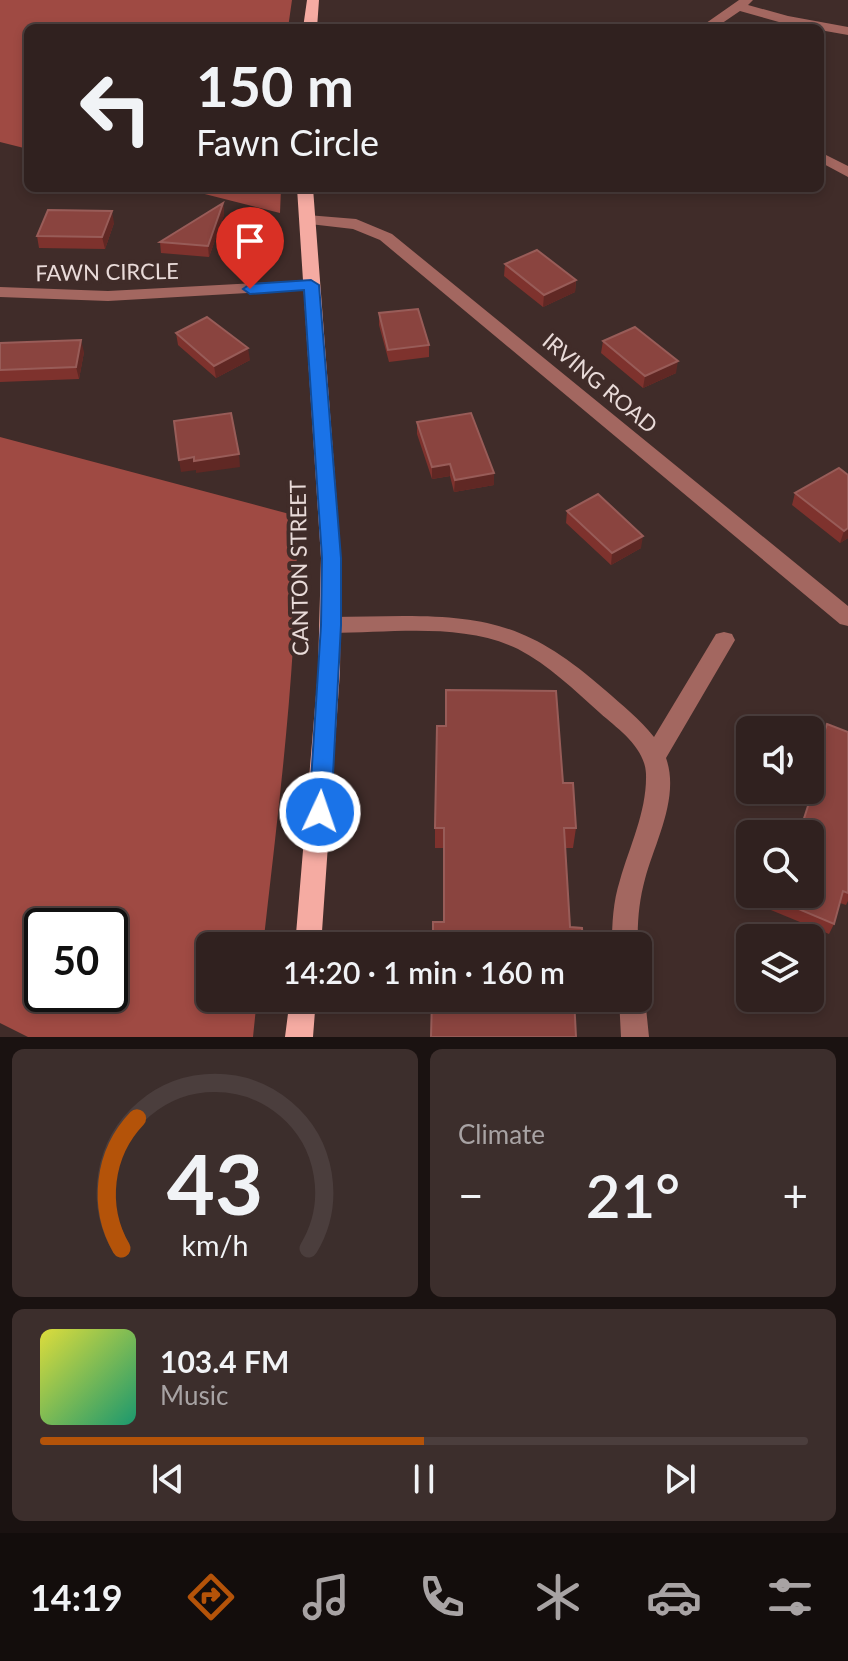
<!DOCTYPE html>
<html lang="en">
<head>
<meta charset="utf-8">
<style>
	body { margin:0; font-family:Lato,sans-serif; background:#3c2e2c; color:#f1f3f6; height:100vh; display:flex; flex-direction:column; font-size:30px; white-space:nowrap }
	* { box-sizing:border-box; margin:0 }
	p { font-size:26px; color:#a8a3a4 }
	.icon { flex:none; width:44px; height:44px; fill:none; stroke:currentColor; stroke-width:2; stroke-linecap:round; stroke-linejoin:round }
	.map { position:relative; height:1037px; overflow:hidden }
	.details { display:flex; flex-direction:column; gap:12px; padding:12px; background:#1a1211; flex:1 }
	.details>* { flex:none }
	.hud { position:absolute; left:24px; top:24px; width:800px; height:168px; border-radius:12px; box-shadow:0 4px 12px #0003,0 0 0 2px #4b3e3d; background:#30211f; color:#f1f3f6; overflow:hidden }
	.controls { position:absolute; left:736px; top:716px; display:grid; gap:16px }
	.controls a { display:grid; place-items:center; width:88px; height:88px; border-radius:12px; background:#30211f; box-shadow:0 4px 12px #0003,0 0 0 2px #4b3e3d; font-size:40px }
	.speed { position:absolute; left:24px; top:908px; display:flex; gap:16px; font-size:40px; font-weight:700; text-align:center }
	.speed>* { display:grid; place-content:center; width:104px; height:104px; border-radius:50%; background:#30211f; box-shadow:0 4px 12px #0003,0 0 0 2px #4b3e3d; line-height:1 }
	.speed .limit { border:4px solid #111; border-radius:12px; background:#fff; color:#111 }
	.pin { position:absolute; display:grid; place-items:center; width:68px; height:68px; color:#fff; margin:-82px -34px; border-radius:50% 50% 50% 0; rotate:-45deg; box-shadow:0 0 8px #0007 }
	.pin .icon { rotate:45deg }
	.me { position:absolute; width:88px; margin:-44px; rotate:3deg; stroke-linejoin:round; filter:drop-shadow(0 0 6px #0008) }
	.turn { display:flex; align-items:center; gap:28px; height:168px; padding:0 40px; font-size:36px }
	.turn .icon { width:104px; height:104px; stroke-width:2.5 }
	.turn b { display:block; font-size:56px; line-height:68px }
	.big { font-size:60px; font-weight:600; line-height:1.1 }
	.details .tile { flex:1; display:flex; flex-direction:column; justify-content:center; gap:12px; min-width:0; padding:0 28px; border-radius:12px; background:#3c2e2c }
	.details .dial { align-items:center; gap:0 }
	.dial svg { height:208px; overflow:visible; fill:none; stroke:#4b3e3d; stroke-width:7; stroke-linecap:round; text-anchor:middle }
	.dial text { fill:#f1f3f6; stroke:none }
	.song { display:flex; align-items:center; gap:24px }
	.cover { width:96px; height:96px; border-radius:12px; background:linear-gradient(135deg,hsl(60 70% 55%),hsl(160 70% 35%)) }
	.played { height:8px; border-radius:4px; background:linear-gradient(90deg,#b45309 50%,#4b3e3d 50%) }
	.keys { display:flex; justify-content:space-around; direction:ltr }
	.heat { display:flex; justify-content:space-between; align-items:center; font-size:44px; direction:ltr }
	.details .tiles { flex:1; display:grid; gap:12px; grid-template-columns:1fr 1fr }
	.tile:last-child { grid-column:span 2 }
	.trip { position:absolute; left:196px; top:932px; width:456px; height:80px; border-radius:12px; background:#30211f; box-shadow:0 4px 12px #0003,0 0 0 2px #4b3e3d; font-weight:600; line-height:80px; text-align:center }
	.dock { display:flex; height:128px; justify-content:space-around; align-items:center; background:#130d0c; color:#a8a3a4 }
	.dock .icon { width:56px; height:56px }
	.dock .selected { color:#b45309 }
	.dock b { font-size:36px; color:#f1f3f6 }
	.map>svg:first-child { display:block }
</style>
</head>
<body>
<div class="map">
<svg width="848" height="1037" viewBox="0 0 848 1037">
	<rect width="100%" height="100%" fill="#402c29"/>
	<path fill="#9f4a43" fill-rule="evenodd" d="M0,0h292l-4,28h-260v121l-28,-7z
		M181,188h100l-1,25z
		M0,437l297,79c1,144 -18,287 -34,430h-53v52h47l-4,39h-225l-28,-14zM42,926h68v68h-68z"/>
	<g fill="none" stroke-linecap="round" stroke-linejoin="round">
		<path fill="#a36760" fill-rule="evenodd" d="M739,0h14l-5,5 40,11 60,11v8l-62,-11 -46,-13 -25,17h-16z
			M820,152l28,14v11l-28,-15z
			M307,215l49,4 36,15 456,372v20l-8,-2 -460,-384 -27,-11 -52,-6v-6z
			M311,280l8,5 -2,4 -209,12 -108,-4v-10l108,4z
			M404,616c91,0 132,14 201,74 17,15 35,29 49,47l62,-103 8,-2 8,2 3,6 -69,118c14,39 -11,84 -21,121 -6,22 -8,44 -7,67h-26c0,-23 1,-44 8,-66 10,-35 27,-69 26,-106 -1,-27 -28,-45 -46,-61 -26,-23 -51,-48 -82,-64 -56,-27 -127,-16 -187,-16l-8,-2 -3,-6 3,-6 8,-2z
			M638,987l7,11 4,39h-28l-2,-39h19z"/>
		<path fill="#f5aba2" fill-rule="evenodd" d="M307,0h12l-2,28h-14z
			M297,188h16l28,370 -1,113 -19,275h-26l23,-275 3,-113z
			M290,998h26l-3,39h-28z"/>
	</g>
	<path fill="#7e322d" d="M223,203l1,12 -15,42 -48,-4 -1,-11z
		M114,223l-9,26 -66,-1 -2,-12z
		M505,264l71,16 -1,12 -32,15 -39,-31z
		M379,313l50,32v12l-40,5 -10,-37z
		M176,333l74,27 -34,18 -38,-33z
		M603,341l73,32 -33,15 -42,-35z
		M0,343l84,9 -5,27 -79,3z
		M417,422l77,51v12l-40,7 -4,-16 -18,3 -15,-45z
		M848,475v63l-8,5 -48,-38 3,-12z
		M567,511l74,37 -30,17 -45,-42z
		M827,724l21,8v169l-2,4 -6,-2 -6,21 -5,10 -63,-26 4,-14h40l11,-129 -7,-3z
		M563,783l13,45 -3,20h-8l5,79 -126,-5v-74h-9v-20z
		M432,998h150v3h-8z"/>
	<path fill="#602824" d="M223,203l1,12 -15,42 -1,-11z
		M112,211l2,12 -9,26 -3,-12z
		M576,280l-1,12 -32,15 1,-12z
		M81,340l3,12 -5,27 -3,-12z
		M248,348l2,12 -34,18 -2,-12z
		M678,361l-2,12 -33,15 2,-12z
		M239,454l1,13 -44,6v-3l-15,2 -2,-12 15,-3z
		M450,464v12l-18,3v-12z
		M494,473v12l-40,7 1,-12z
		M848,528v10l-8,5 4,-12z
		M643,536l-2,12 -30,17 1,-12z"/>
	<path fill="#8a443f" stroke="#985c58" stroke-width="2" d="M223,203l-15,43 -48,-4z
		M48,210l64,1 -10,26 -65,-1z
		M537,250l39,30 -32,15 -39,-31z
		M418,309l11,36 -41,5 -9,-37z
		M207,317l41,31 -34,18 -38,-33z
		M635,327l43,34 -33,15 -42,-35z
		M81,340l-5,27 -76,3v-27z
		M231,413l8,41 -45,7v-4l-15,3 -5,-39z
		M471,413l23,60 -39,7 -5,-16 -18,3 -15,-45z
		M839,468l9,7v53l-4,3 -49,-38z
		M598,494l45,42 -31,17 -45,-42z
		M446,690l110,1 7,92h10l3,45h-12l6,99 12,1 1,18h-150v-24h11v-94h-9l2,-102h9z
		M827,724l21,8v161l-5,-2 -9,33 -64,-27 1,-3h39v-60h-11l26,-81 -7,-2z
		M432,998h142l2,39h-145z"/>
	<path fill="#1a73e8" stroke="#114b97" stroke-width="2" d="M311,280l8,5 22,273v67l-10,187 -4,7 -7,2 -8,-2 -3,-7 12,-187 1,-67 -18,-268 -54,4 -7,-5 7,-5z"/>
	<g text-anchor="middle" stroke-width="8" stroke-linejoin="round" paint-order="stroke">
		<g font-size="22" fill="#e9dbd9" stroke="#402c29">
			<text transform="translate(107 272) rotate(-1)" y="8">FAWN CIRCLE</text>
			<text transform="translate(600 383) rotate(40)" y="8">IRVING ROAD</text>
			<text transform="translate(299 568) rotate(-91)" y="8">CANTON STREET</text>
		</g>
	</g>
</svg>
<div class="controls">
<a><svg class="icon" aria-label="sound" viewBox="0 0 24 24"><path d="M4 9h4l5-4v14l-5-4H4zM17 9q2 3 0 6"/></svg></a>
<a><svg class="icon" aria-label="search" viewBox="0 0 24 24"><circle cx="10" cy="10" r="6"/><path d="M15 15l6 6"/></svg></a>
<a><svg class="icon" aria-label="layers" viewBox="0 0 24 24"><path d="M12 4l9 5-9 5-9-5zM3 14l9 5 9-5"/></svg></a>
</div>
<div class="speed"><div class="limit">50</div></div>
<div class="pin" style="left:250px;top:289px;background:#d93025"><svg class="icon" aria-label="arrive" viewBox="0 0 24 24"><path d="M6 21V4h12l-3 4 3 4H6"/></svg></div>
<svg class="me" style="left:320px;top:812px" viewBox="-20 -20 40 40"><circle r="17" fill="#1a73e8" stroke="#fff" stroke-width="3"/><path d="M0-11L8 9 0 5-8 9z" fill="#fff"/></svg>
<div class="trip">14:20 · 1 min · 160 m</div>
<div class="hud">
<div class="turn"><svg class="icon" aria-label="left" viewBox="0 0 24 24"><path d="M17 20v-9H6M10 6l-5 5 5 5"/></svg><div><b>150 m</b>Fawn Circle</div></div>
</div>
</div>
<section class="details">
<div class="tiles">
<div class="tile dial"><svg viewBox="0 0 100 80">
<path d="M14 69A42 42 0 1 1 86 69"/>
<path d="M14 69A42 42 0 0 1 20 19" stroke="#b45309"/>
<text x="50" y="56" font-size="32" font-weight="700">43</text>
<text x="50" y="72" font-size="11">km/h</text>
</svg></div>
<div class="tile"><p>Climate</p>
<div class="heat"><a>−</a><b class="big">21°</b><a>+</a></div>
</div>
<div class="tile">
<div class="song"><i class="cover"></i><div><b>103.4 FM</b><p>Music</p></div></div>
<div class="played"></div>
<div class="keys"><svg class="icon" aria-label="previous" viewBox="0 0 24 24"><path d="M18 5L8 12l10 7zM5 5v14"/></svg><svg class="icon" aria-label="pause" viewBox="0 0 24 24"><path d="M8 5v14M16 5v14"/></svg><svg class="icon" aria-label="next" viewBox="0 0 24 24"><path d="M6 5l10 7-10 7zM19 5v14"/></svg></div>
</div>
</div>
</section>
<nav class="dock">
<b>14:19</b>
<svg class="icon selected" aria-label="directions" viewBox="0 0 24 24"><path d="M12 3l9 9-9 9-9-9zM9 14v-3h6M13 9l2 2-2 2"/></svg>
<svg class="icon" aria-label="music" viewBox="0 0 24 24"><path d="M9 18V5l10-2v13"/><circle cx="6" cy="18" r="3"/><circle cx="16" cy="16" r="3"/></svg>
<svg class="icon" aria-label="phone" viewBox="0 0 24 24"><path d="M5 4h4l2 5-3 2q2 4 5 5l2-3 5 2v4C11 20 4 13 5 4z"/></svg>
<svg class="icon" aria-label="climate" viewBox="0 0 24 24"><path d="M12 3v18M4 7l16 10M4 17L20 7"/></svg>
<svg class="icon" aria-label="car" viewBox="0 0 24 24"><path d="M5 17H2v-5l4-1 3-4h7l3 4 3 1v5h-3M9 17h6M6 11h13"/><circle cx="7" cy="17" r="2"/><circle cx="17" cy="17" r="2"/></svg>
<svg class="icon" aria-label="filters" viewBox="0 0 24 24"><path d="M4 7h16M4 17h16"/><circle cx="9" cy="7" r="2"/><circle cx="15" cy="17" r="2"/></svg>
</nav>
</body>
</html>
